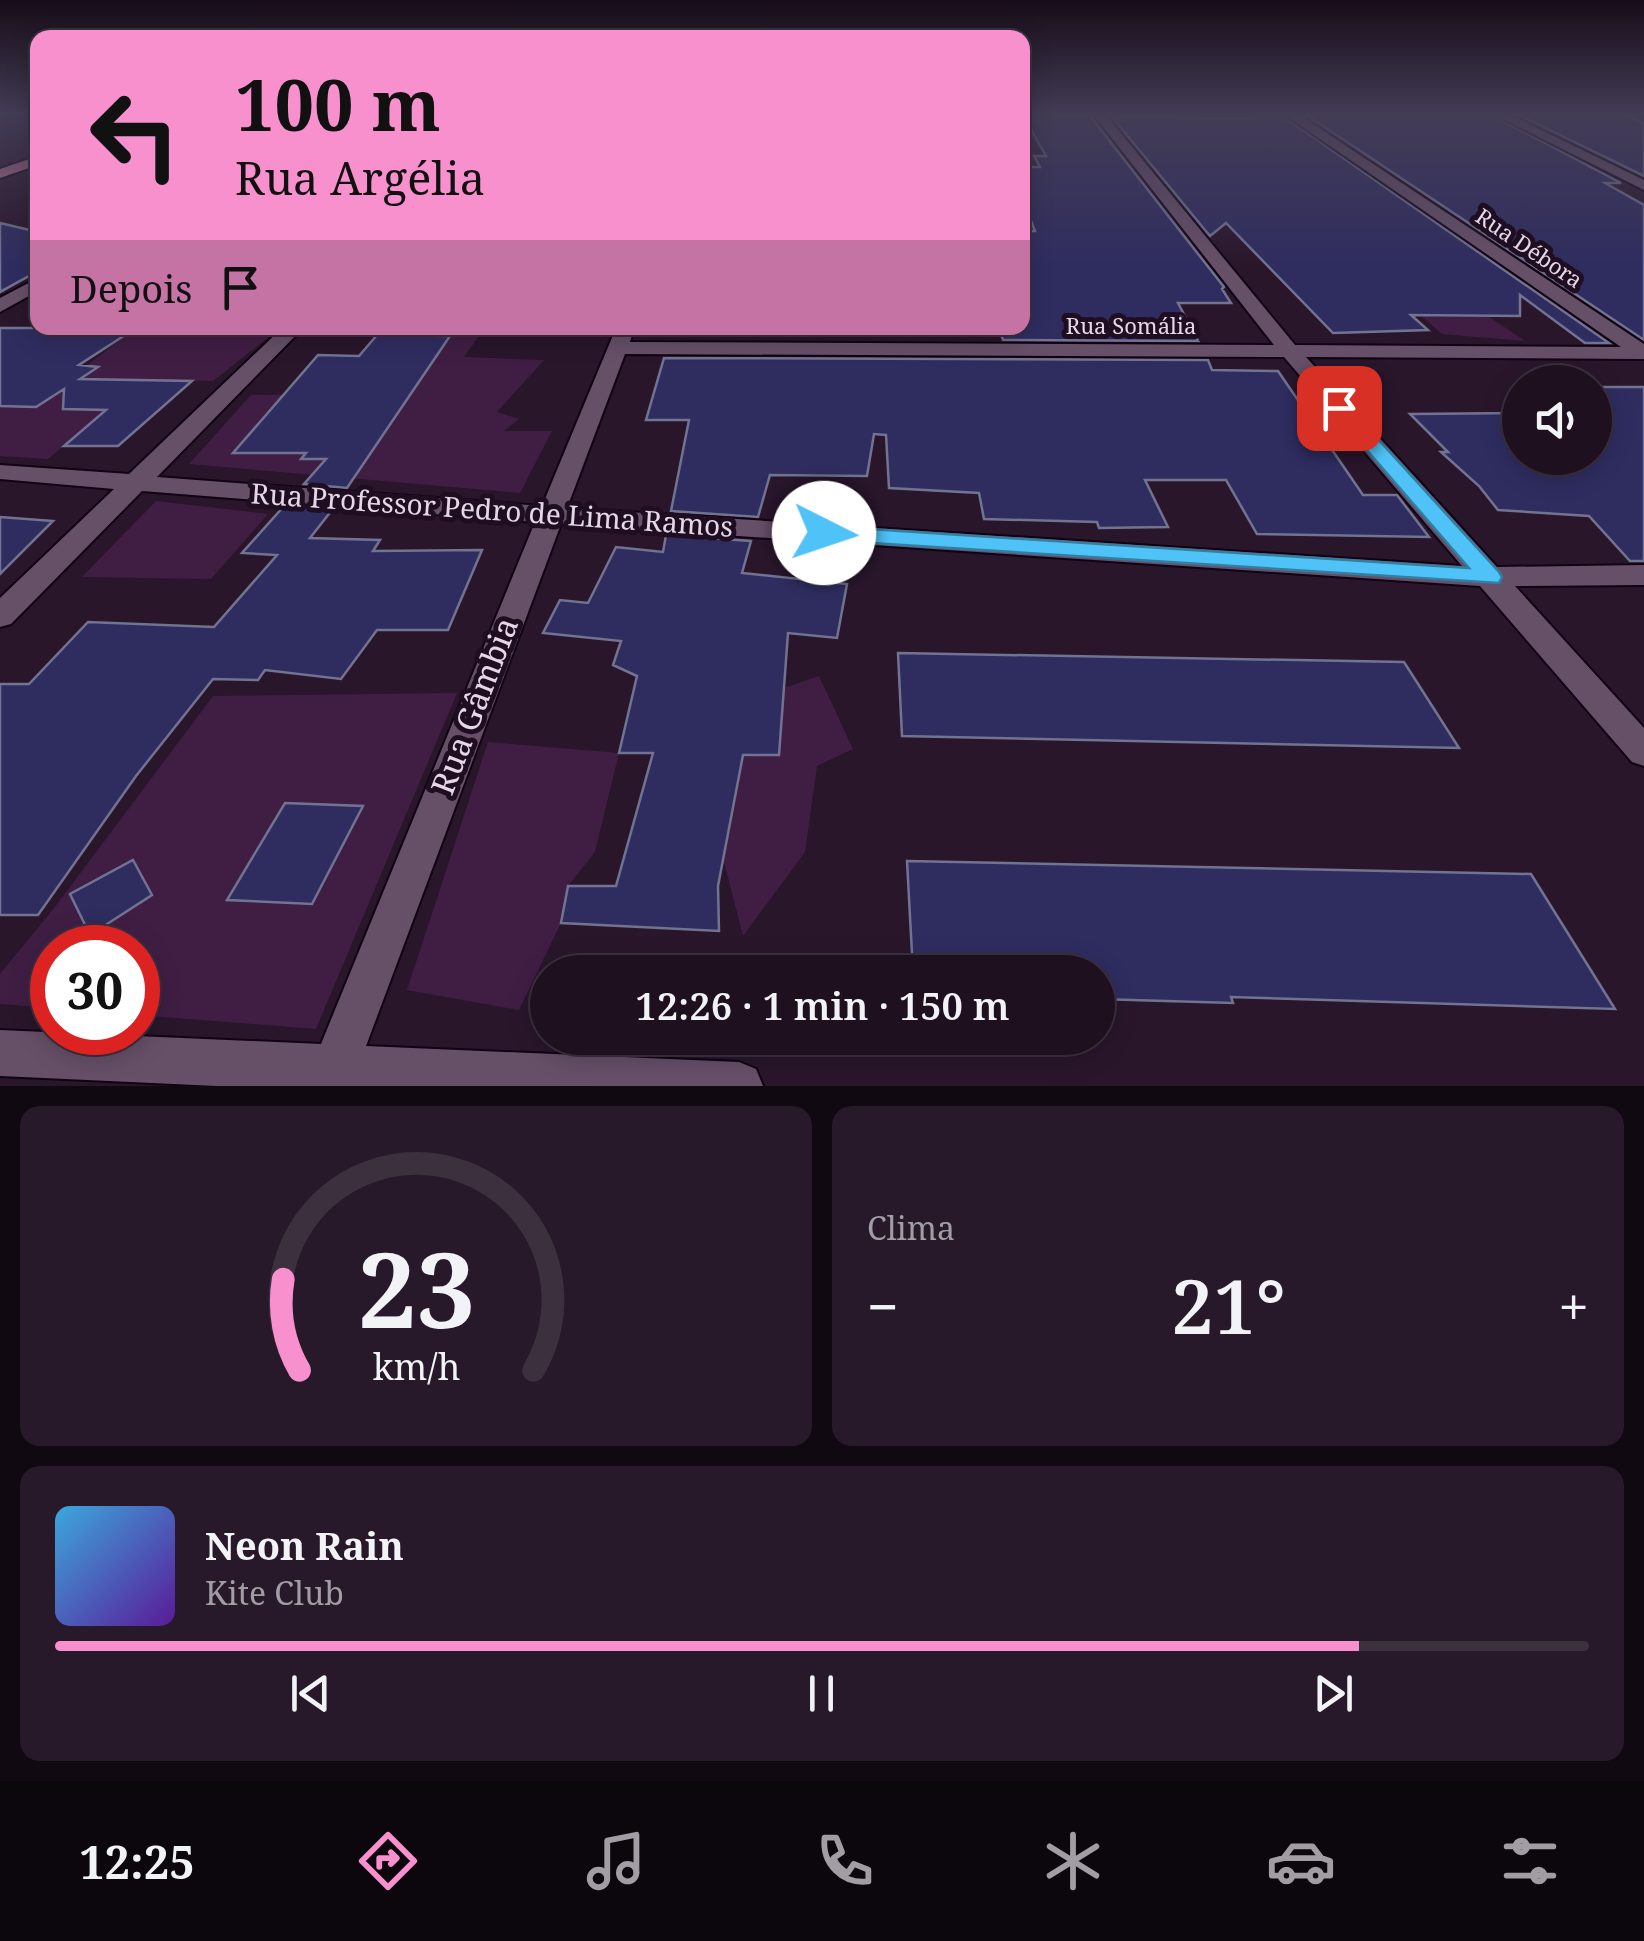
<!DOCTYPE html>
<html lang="pt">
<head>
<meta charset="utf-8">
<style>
	body { margin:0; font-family:"Noto Serif",serif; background:#271929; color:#f1f3f6; height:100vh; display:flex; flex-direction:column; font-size:38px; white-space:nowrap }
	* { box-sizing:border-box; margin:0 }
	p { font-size:32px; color:#a19da5 }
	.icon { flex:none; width:55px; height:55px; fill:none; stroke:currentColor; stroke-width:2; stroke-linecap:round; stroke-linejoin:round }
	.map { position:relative; height:1086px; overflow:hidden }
	.drawer { display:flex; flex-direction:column; gap:20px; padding:20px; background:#110912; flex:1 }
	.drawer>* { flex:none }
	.banner { position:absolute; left:30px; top:30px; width:1000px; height:305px; border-radius:20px; box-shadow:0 5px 25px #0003,0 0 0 2px #3c303e; background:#f790cd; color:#111; overflow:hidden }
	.controls { position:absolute; left:1502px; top:365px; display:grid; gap:20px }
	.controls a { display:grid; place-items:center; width:110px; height:110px; border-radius:50%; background:#1f1020; box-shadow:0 5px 25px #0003,0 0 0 2px #3c303e; font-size:50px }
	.speed { position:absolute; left:30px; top:925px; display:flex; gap:20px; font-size:50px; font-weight:700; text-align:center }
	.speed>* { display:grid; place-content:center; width:130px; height:130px; border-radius:50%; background:#1f1020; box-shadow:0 5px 25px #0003,0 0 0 2px #3c303e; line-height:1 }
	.speed .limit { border:15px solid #d22; background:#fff; color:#111 }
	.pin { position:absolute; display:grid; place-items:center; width:85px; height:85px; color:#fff; margin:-42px; border-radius:20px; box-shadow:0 5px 15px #0006 }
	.me { position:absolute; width:110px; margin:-55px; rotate:94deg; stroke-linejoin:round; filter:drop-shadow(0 0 8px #0008) }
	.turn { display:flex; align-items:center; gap:35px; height:210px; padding:0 40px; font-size:45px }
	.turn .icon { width:130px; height:130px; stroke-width:2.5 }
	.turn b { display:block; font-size:70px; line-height:85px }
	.then { display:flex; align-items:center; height:95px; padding:0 40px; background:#0003; gap:20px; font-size:38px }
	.big { font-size:75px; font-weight:600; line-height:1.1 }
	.drawer .widget { flex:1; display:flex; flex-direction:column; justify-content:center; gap:15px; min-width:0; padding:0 35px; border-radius:20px; background:#271929 }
	.drawer .dial { align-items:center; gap:0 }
	.dial svg { height:260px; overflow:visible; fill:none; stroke:#3c303e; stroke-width:7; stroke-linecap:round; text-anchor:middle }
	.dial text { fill:#f1f3f6; stroke:none }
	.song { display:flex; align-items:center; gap:30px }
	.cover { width:120px; height:120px; border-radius:15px; background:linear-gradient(135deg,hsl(200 70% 55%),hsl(270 70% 35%)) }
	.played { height:10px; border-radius:5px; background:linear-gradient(90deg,#f790cd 85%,#3c303e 85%) }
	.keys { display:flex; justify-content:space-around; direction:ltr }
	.heat { display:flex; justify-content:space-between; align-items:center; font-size:55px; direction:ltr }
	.drawer .tiles { flex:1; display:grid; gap:20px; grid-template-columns:1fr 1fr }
	.widget:last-child { grid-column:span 2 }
	.trip { position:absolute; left:530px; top:955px; width:585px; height:100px; border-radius:50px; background:#1f1020; box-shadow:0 5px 25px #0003,0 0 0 2px #3c303e; font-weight:600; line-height:100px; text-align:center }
	.dock { display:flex; height:160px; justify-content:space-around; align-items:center; background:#0c060d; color:#a19da5 }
	.dock .icon { width:70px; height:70px }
	.dock .on { color:#f790cd }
	.dock b { font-size:45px; color:#f1f3f6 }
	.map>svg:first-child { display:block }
</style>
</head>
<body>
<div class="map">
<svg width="1644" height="1086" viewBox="0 0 1644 1086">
	<rect width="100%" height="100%" fill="#29162b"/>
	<path fill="#401e44" d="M1376,277l109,37 40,27 -83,-7z
		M136,328h144l-67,53 -71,-1 -94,79 -48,-3v-49h32z
		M458,328h154l-2,6 -131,2 -15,21 80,3 -47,52 22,7 -15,12h48l-32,62 -331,-29 62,-69 158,-2z
		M156,501l112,13 -57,65 -129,-2z
		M819,676l34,73 -36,17 -12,86 -62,84 -20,-78 12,-101 44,-2 5,-67z
		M457,693l-141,336 -178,-14v-67h-86v60l-52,-4v-30l55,-67 158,-211z
		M488,742l131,11 -24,99 -27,34 -7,37 -42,87 -112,-20z"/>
	<path fill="#2f2d60" stroke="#717391" stroke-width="2.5" d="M1022,114l68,2 134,171 -2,2 9,14h-53l20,38 -195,-1 -4,-12h23v-97h13l-13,-33v-31h18l-6,-11h12z
		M1248,114h32l329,229h-24l-65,-48v21l-109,-1 17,15 -95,3 -107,-110 -16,13 -98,-119 140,1z
		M1305,114h185l131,69h-16l39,22v135z
		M1517,114h106l21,9v53z
		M0,223l38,9v39l-38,21z
		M0,328h136l-57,37 19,2 -18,12 112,2 -74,65h-54l42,-36 -43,-1 1,-20 -28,18 -36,-1z
		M377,335l73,1 -103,152 -43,-4 22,-25h-25l5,-6h-73l85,-98 41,1z
		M664,358l544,2 4,10 66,1 85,124h34l32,42 -172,-3 -31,-54h-81l23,47 -69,1 -2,-6 -113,-3 -5,-26 -90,-5 -3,-53 -12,-1 -7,42 -97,-1 -12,42 -87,-6 18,-91h-43z
		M1595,387h49v174h-14l-41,-45 -91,-6 -19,-24 -38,-34h7l-38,-38 110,-1v45h75z
		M284,506l48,4 -22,28 70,2 -7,11 109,-1 -34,80h-71l-36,49 -76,-9 -7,10 -45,-1 -77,97 -98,139h-38v-231h29l59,-62 126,5 63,-72 -35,-2z
		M0,517l53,4 -53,53z
		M666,535l85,6 -9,32 105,11 -10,54 -49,-5 -9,122h-36l-25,131 1,45 -158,-8 7,-37h48l37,-133h-34l18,-77 -24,-11 8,-24 -78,-8 17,-33 28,3 28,-56 47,5z
		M898,653l506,9 55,86 -557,-12z
		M285,803l78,3 -51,98 -85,-4z
		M133,860l19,35 -62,40 -20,-41z
		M907,861l624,13 84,135 -384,-12 2,6 -135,-4v-27h-185z"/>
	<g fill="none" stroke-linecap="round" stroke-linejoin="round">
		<defs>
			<path id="minor" d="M1093,114h12l190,231 326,2 -337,-233h14l346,230v15l-338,-2 191,210 147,-2v20l-129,1 129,142v38l-12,-4 -152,-176 -919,-62 -195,522 373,16 17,7 7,17h-546l-217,-10v-46l321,14 214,-522 -393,-31 -131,133 -11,3v-29l114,-109 -114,-10v-14l129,9 153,-146h21l-146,149 385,29 74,-178h18l-4,14 644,3zM625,354l659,3 178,209 -895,-58z
				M1493,114h15l136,66v10z
				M38,278v13l-38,21v-14z"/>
			<path id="primary" d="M38,156v9l-38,13v-9z"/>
		</defs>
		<use href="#minor" stroke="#110313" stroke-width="4"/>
		<use href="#primary" stroke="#110313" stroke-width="4"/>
		<use href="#minor" fill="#665068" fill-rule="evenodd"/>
		<use href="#primary" fill="#bc7491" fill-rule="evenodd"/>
	</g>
	<linearGradient id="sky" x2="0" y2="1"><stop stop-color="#170c18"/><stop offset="0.43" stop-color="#433c55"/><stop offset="1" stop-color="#433c55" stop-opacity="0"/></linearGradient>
	<rect width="1644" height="266" fill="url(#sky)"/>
	<path fill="#4fc3f7" stroke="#337fa1" stroke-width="2.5" d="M1339,402l7,2 153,168 3,5 -3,6 -675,-43 -11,-7 11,-7 645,42 -136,-157 -3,-3z"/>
	<g text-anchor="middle" stroke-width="10" stroke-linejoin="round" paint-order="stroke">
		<g font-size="22" fill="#e5d8e6" stroke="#1f0d21">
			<text transform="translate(1529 248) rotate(34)" y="8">Rua Débora</text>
			<text x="1131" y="334">Rua Somália</text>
		</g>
		<g font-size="28" fill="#e5d8e6" stroke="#1f0d21">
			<text transform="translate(492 510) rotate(4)" y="10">Rua Professor Pedro de Lima Ramos</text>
		</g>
		<g font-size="32" fill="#e5d8e6" stroke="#1f0d21">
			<text transform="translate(475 706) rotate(-69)" y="11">Rua Gâmbia</text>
		</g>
	</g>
</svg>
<div class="controls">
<a><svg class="icon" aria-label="sound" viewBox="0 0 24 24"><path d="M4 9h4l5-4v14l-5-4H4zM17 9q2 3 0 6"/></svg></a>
</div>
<div class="speed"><div class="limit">30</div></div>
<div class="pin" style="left:1339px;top:408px;background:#d93025"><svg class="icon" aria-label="arrive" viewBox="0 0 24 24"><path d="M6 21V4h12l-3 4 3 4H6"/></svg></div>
<svg class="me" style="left:824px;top:533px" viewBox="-20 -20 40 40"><circle r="19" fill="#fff"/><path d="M0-13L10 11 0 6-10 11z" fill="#4fc3f7"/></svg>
<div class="trip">12:26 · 1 min · 150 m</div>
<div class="banner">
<div class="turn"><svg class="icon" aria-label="left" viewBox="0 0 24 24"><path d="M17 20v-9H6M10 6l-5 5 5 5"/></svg><div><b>100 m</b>Rua Argélia</div></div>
<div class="then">Depois<svg class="icon" aria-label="arrive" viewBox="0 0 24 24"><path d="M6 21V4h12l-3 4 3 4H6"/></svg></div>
</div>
</div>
<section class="drawer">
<div class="tiles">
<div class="widget dial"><svg viewBox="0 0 100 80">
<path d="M14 69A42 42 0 1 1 86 69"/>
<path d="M14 69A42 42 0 0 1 9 41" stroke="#f790cd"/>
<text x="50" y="56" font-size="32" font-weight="700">23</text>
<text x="50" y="72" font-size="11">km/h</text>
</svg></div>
<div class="widget"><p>Clima</p>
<div class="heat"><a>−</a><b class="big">21°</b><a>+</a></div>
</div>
<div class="widget">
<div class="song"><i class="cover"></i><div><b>Neon Rain</b><p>Kite Club</p></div></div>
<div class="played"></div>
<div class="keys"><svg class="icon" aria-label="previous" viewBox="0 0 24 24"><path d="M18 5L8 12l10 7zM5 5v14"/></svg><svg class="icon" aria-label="pause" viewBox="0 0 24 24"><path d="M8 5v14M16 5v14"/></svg><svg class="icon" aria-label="next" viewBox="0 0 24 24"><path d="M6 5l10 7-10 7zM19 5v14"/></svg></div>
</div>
</div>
</section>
<nav class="dock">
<b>12:25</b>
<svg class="icon on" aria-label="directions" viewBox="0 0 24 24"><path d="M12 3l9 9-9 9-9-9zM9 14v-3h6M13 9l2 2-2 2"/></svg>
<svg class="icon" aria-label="music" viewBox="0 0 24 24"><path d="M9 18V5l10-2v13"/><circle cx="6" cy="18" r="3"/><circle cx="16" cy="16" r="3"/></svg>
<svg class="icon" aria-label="phone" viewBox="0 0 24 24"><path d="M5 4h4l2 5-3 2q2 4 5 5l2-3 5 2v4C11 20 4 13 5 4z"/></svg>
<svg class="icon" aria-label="climate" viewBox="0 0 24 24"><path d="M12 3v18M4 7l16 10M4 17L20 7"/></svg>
<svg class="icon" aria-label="car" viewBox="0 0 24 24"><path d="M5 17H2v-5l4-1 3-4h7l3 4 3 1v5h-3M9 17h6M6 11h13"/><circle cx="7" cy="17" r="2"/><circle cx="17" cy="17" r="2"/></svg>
<svg class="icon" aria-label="filters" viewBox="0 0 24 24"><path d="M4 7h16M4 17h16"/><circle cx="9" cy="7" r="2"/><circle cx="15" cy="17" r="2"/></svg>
</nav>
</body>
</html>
